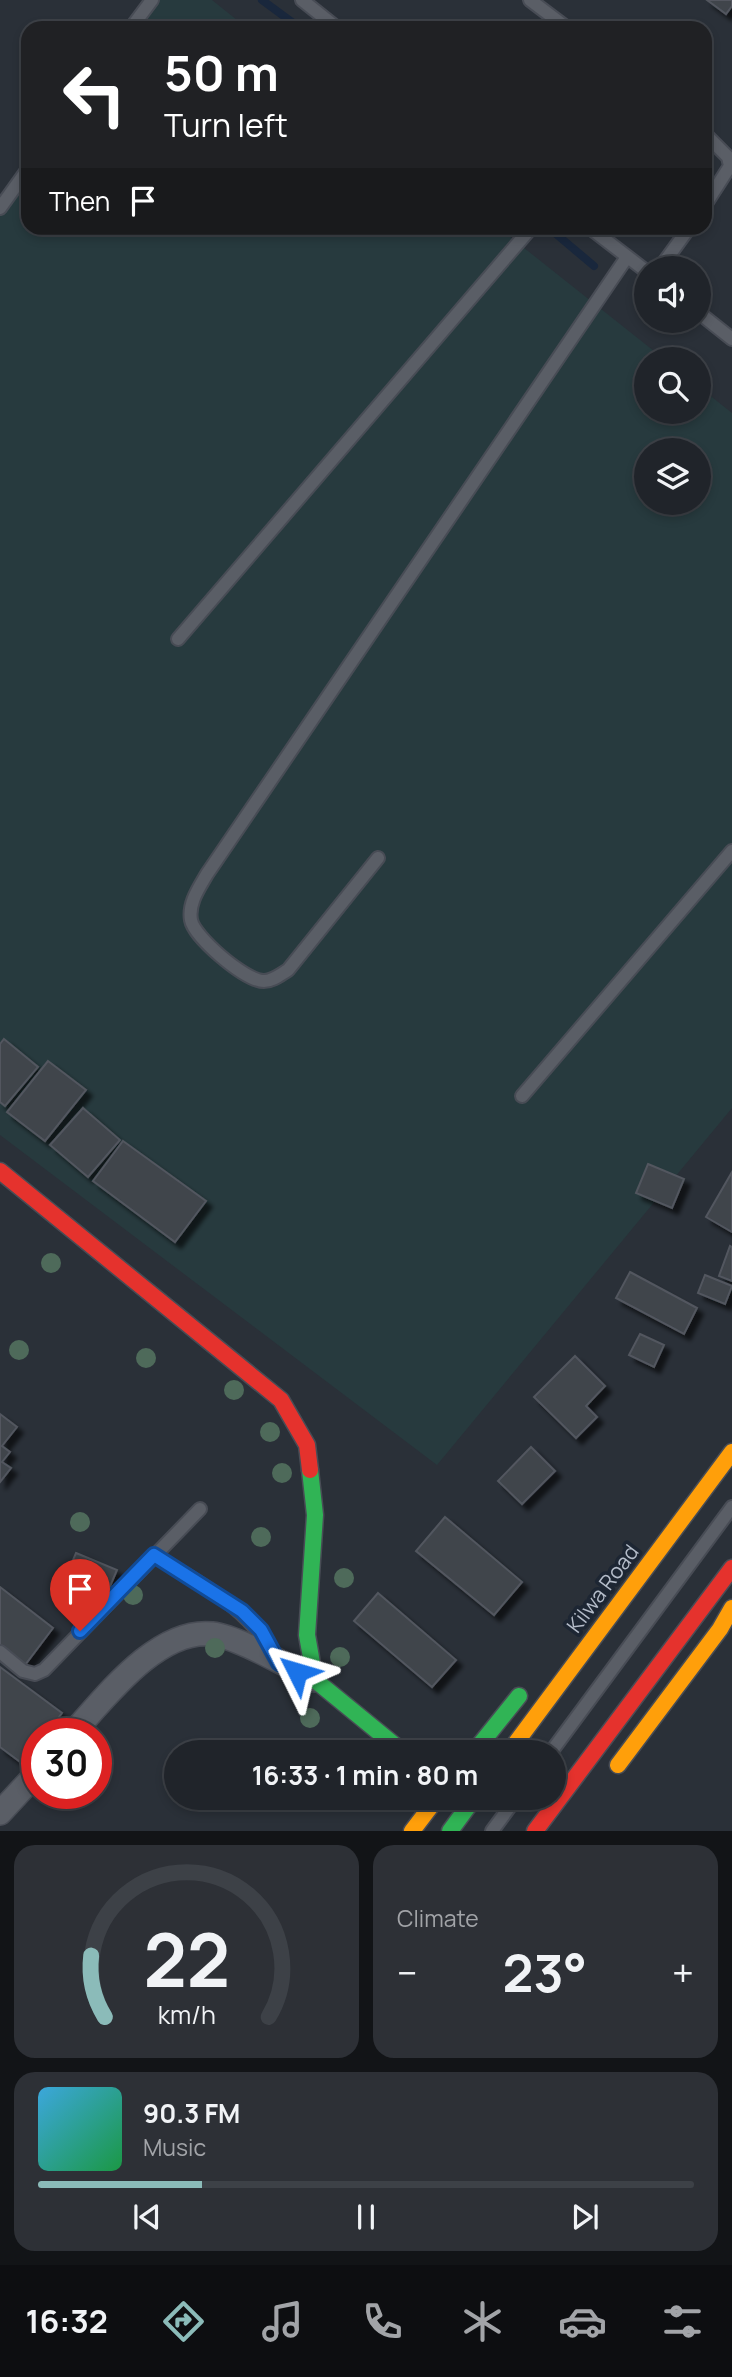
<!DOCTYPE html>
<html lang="en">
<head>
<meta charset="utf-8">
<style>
	body { margin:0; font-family:Manrope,sans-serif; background:#2d3036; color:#f1f3f6; height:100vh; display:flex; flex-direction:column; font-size:26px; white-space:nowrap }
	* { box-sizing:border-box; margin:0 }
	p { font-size:23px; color:#a2a4a8 }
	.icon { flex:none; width:38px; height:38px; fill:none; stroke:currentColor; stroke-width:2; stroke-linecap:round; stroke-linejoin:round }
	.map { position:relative; height:1831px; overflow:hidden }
	.drawer { display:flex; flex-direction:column; gap:14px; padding:14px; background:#121417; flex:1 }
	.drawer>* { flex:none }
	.guide { position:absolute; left:21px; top:21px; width:691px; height:214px; border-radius:21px; box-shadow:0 4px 10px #0003,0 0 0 2px #3d4147; background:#202124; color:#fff; overflow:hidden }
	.tools { position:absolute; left:634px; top:256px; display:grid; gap:14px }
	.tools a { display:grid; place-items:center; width:77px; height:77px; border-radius:50%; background:#20242a; box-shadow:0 4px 10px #0003,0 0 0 2px #3d4147; font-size:35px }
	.speed { position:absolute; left:21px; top:1718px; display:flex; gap:14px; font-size:35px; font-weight:700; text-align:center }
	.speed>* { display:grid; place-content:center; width:91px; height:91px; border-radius:50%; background:#20242a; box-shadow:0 4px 10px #0003,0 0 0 2px #3d4147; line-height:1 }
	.speed .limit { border:10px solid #d22; background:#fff; color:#111 }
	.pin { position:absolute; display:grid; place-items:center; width:60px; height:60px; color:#fff; margin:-72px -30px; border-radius:50% 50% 50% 0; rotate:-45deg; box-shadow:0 0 7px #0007 }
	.pin .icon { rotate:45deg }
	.me { position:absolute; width:77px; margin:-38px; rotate:310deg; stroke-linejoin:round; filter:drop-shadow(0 0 5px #0008) }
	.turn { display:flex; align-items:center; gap:24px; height:147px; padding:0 28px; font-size:32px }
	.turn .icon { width:91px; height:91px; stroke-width:2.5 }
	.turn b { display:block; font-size:49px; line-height:60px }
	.then { display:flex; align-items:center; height:66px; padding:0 28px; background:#0003; gap:14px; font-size:26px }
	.big { font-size:52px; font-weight:700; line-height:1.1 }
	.drawer .card { flex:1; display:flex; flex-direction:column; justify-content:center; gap:10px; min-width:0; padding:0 24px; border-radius:21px; background:#2d3036 }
	.drawer .dial { align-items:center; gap:0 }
	.dial svg { height:182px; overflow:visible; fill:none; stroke:#3d4147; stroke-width:7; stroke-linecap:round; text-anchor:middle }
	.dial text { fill:#f1f3f6; stroke:none }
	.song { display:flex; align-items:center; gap:21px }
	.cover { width:84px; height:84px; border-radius:10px; background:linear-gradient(135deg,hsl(200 70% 55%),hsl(140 70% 35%)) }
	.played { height:7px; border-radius:4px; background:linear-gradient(90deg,#8bbbb9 25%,#3d4147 25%) }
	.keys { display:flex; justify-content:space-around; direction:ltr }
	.heat { display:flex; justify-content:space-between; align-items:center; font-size:38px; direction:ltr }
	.drawer .tiles { flex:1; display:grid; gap:14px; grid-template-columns:1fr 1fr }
	.card:last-child { grid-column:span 2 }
	.trip { position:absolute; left:164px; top:1740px; width:402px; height:70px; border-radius:35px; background:#20242a; box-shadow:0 4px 10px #0003,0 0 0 2px #3d4147; font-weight:700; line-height:70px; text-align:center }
	.menu { display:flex; height:112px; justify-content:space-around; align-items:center; background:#0d0e11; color:#a2a4a8 }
	.menu .icon { width:49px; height:49px }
	.menu .selected { color:#8bbbb9 }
	.menu b { font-size:32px; color:#f1f3f6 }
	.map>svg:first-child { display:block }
</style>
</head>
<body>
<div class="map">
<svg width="732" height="1831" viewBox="0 0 732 1831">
	<defs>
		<filter id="shadow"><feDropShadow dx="6" dy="6" stdDeviation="2" flood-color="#0009"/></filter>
	</defs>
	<rect width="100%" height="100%" fill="#2a3038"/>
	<path fill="#273a3e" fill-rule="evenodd" d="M144,0h68l35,28h-122z
		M28,170v58h471l165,131h-18v52h52v-25l34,27v695l-295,357 -437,-330v-924zM646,450h52v52h-52z"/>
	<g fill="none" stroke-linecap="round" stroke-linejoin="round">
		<path stroke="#19273c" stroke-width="8" d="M262,0l38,28
			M549,228l45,38"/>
	</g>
	<path fill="#3f444c" stroke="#52575f" stroke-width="2" filter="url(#shadow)" d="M707,0h25v6l-6,8z
		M4,1039l34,28 -33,39 -5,-4v-58z
		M48,1061l38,29 -41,51 -38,-29z
		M83,1108l37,32 -32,37 -38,-32z
		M123,1141l83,60 -31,41 -82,-61z
		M648,1164l36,15 -12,29 -36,-15z
		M732,1172v60l-26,-15z
		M730,1246l2,1v34l-13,-5z
		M630,1272l67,36 -13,26 -68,-36z
		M705,1275l27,11 -7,18 -27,-11z
		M640,1334l24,11 -10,22 -25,-12z
		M575,1356l30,30 -19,20 11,11 -21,21 -42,-41z
		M0,1414l17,13 -15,19 8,6 -8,10 9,6 -11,14z
		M531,1447l24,24 -33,33 -24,-23z
		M445,1517l77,65 -28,33 -78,-64z
		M76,1553l41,17 -15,35 -41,-17z
		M0,1587l53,41 -28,37 -25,-20z
		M378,1593l78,67 -24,27 -78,-66z
		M0,1667l62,46 -16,21h-9v12l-14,18 -23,-17z"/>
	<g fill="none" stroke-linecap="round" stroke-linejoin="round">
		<defs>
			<path id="lane" d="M302,0l35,28
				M530,0l37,28
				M131,28l21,-28
				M705,134l23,23 2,9 -25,39
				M0,208l28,-39
				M590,228l56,43
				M660,268l29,-40
				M698,312l34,27
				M178,639l353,-411
				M378,858l-90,112c-7,4 -15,11 -24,11 -19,0 -70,-44 -73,-61 -3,-17 8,-32 16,-46l420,-617
				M522,1096l210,-245
				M154,1555c49,31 92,50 122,102
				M0,1652l23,19 12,3 9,-4 156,-161
				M551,1752l181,-245
				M492,1831l25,-34"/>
			<path id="street" d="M72,1734c33,-36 85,-106 140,-100 27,3 78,34 103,46
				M0,1813l37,-40"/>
			<path id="fast" d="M310,1470l5,45 -8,120 8,45 88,72
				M474,1752l45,-56
				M450,1831l25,-34"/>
			<path id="slow" d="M509,1752l223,-300
				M618,1765l102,-136 12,-21
				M412,1831l26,-34"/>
			<path id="jam" d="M0,1171l281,229 26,45 3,25
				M535,1831l197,-263"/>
		</defs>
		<use href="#lane" stroke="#484c55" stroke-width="16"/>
		<use href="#street" stroke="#484c55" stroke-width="26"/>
		<use href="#fast" stroke="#484c55" stroke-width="19"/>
		<use href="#slow" stroke="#484c55" stroke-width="19"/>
		<use href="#jam" stroke="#484c55" stroke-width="19"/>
		<use href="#lane" stroke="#5a5e66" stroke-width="12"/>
		<use href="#street" stroke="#5a5e66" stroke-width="23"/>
		<use href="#fast" stroke="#30b455" stroke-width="16"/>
		<use href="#slow" stroke="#ff9f0a" stroke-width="16"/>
		<use href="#jam" stroke="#e5322d" stroke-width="16"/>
	</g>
	<g fill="#4e6a5a">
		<circle cx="51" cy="1263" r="10"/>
		<circle cx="19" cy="1350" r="10"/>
		<circle cx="146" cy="1358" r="10"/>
		<circle cx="234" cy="1390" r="10"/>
		<circle cx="270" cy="1432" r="10"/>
		<circle cx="282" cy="1473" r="10"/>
		<circle cx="80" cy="1522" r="10"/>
		<circle cx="261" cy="1537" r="10"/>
		<circle cx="344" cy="1578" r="10"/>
		<circle cx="133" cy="1595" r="10"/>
		<circle cx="215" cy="1648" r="10"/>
		<circle cx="340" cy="1657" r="10"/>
		<circle cx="310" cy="1718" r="10"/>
	</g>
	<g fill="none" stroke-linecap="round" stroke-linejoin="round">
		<defs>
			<path id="route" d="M80,1631l74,-76 88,56 19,19 18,33 18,9"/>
		</defs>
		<use href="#route" stroke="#114b97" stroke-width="18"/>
		<use href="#route" stroke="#1a73e8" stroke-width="12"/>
	</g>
	<g text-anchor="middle" stroke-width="7" stroke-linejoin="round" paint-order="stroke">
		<g font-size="21" fill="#b4bcc9" stroke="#1d2633">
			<text transform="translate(603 1589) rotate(-53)" y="7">Kilwa Road</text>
		</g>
	</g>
</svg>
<div class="tools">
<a><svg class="icon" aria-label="sound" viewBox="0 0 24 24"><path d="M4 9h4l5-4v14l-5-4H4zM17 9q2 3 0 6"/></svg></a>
<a><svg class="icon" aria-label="search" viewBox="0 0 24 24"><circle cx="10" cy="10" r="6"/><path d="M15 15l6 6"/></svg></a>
<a><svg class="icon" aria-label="layers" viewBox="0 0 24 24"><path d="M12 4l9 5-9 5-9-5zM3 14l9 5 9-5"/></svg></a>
</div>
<div class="speed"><div class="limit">30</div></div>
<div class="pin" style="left:80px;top:1631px;background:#d93025"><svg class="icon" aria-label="arrive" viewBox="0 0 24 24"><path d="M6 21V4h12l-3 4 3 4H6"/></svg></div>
<svg class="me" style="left:297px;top:1672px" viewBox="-20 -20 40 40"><path d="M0-17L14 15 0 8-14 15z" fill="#1a73e8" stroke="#fff" stroke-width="4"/></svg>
<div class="trip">16:33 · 1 min · 80 m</div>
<div class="guide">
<div class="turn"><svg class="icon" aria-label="left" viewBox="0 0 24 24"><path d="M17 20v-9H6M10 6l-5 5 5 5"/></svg><div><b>50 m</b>Turn left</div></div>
<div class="then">Then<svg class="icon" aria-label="arrive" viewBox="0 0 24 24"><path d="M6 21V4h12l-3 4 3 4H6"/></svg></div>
</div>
</div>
<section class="drawer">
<div class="tiles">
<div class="card dial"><svg viewBox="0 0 100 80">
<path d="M14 69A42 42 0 1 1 86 69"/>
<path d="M14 69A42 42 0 0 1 8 42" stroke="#8bbbb9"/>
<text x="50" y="56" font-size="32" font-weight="700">22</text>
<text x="50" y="72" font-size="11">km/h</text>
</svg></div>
<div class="card"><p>Climate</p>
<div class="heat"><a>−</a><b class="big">23°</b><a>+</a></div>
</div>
<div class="card">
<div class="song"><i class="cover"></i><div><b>90.3 FM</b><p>Music</p></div></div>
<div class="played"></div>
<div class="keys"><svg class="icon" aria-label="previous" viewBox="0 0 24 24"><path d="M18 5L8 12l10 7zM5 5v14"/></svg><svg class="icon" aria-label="pause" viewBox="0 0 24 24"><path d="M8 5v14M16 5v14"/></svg><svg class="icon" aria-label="next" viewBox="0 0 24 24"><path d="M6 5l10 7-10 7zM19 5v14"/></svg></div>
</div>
</div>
</section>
<nav class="menu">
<b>16:32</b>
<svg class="icon selected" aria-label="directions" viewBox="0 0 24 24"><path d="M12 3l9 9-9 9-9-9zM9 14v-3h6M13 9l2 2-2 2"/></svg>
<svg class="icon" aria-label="music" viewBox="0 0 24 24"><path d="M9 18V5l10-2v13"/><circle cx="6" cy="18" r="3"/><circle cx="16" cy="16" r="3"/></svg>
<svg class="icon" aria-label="phone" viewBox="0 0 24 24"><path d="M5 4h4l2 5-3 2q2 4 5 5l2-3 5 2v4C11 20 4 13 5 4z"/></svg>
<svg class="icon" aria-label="climate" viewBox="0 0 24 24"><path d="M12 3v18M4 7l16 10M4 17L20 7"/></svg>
<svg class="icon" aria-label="car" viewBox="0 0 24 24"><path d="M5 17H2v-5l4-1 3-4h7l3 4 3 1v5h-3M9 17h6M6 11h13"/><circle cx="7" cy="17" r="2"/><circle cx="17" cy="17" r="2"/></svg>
<svg class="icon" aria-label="filters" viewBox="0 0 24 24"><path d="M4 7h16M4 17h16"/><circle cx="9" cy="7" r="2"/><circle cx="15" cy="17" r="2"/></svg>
</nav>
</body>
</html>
